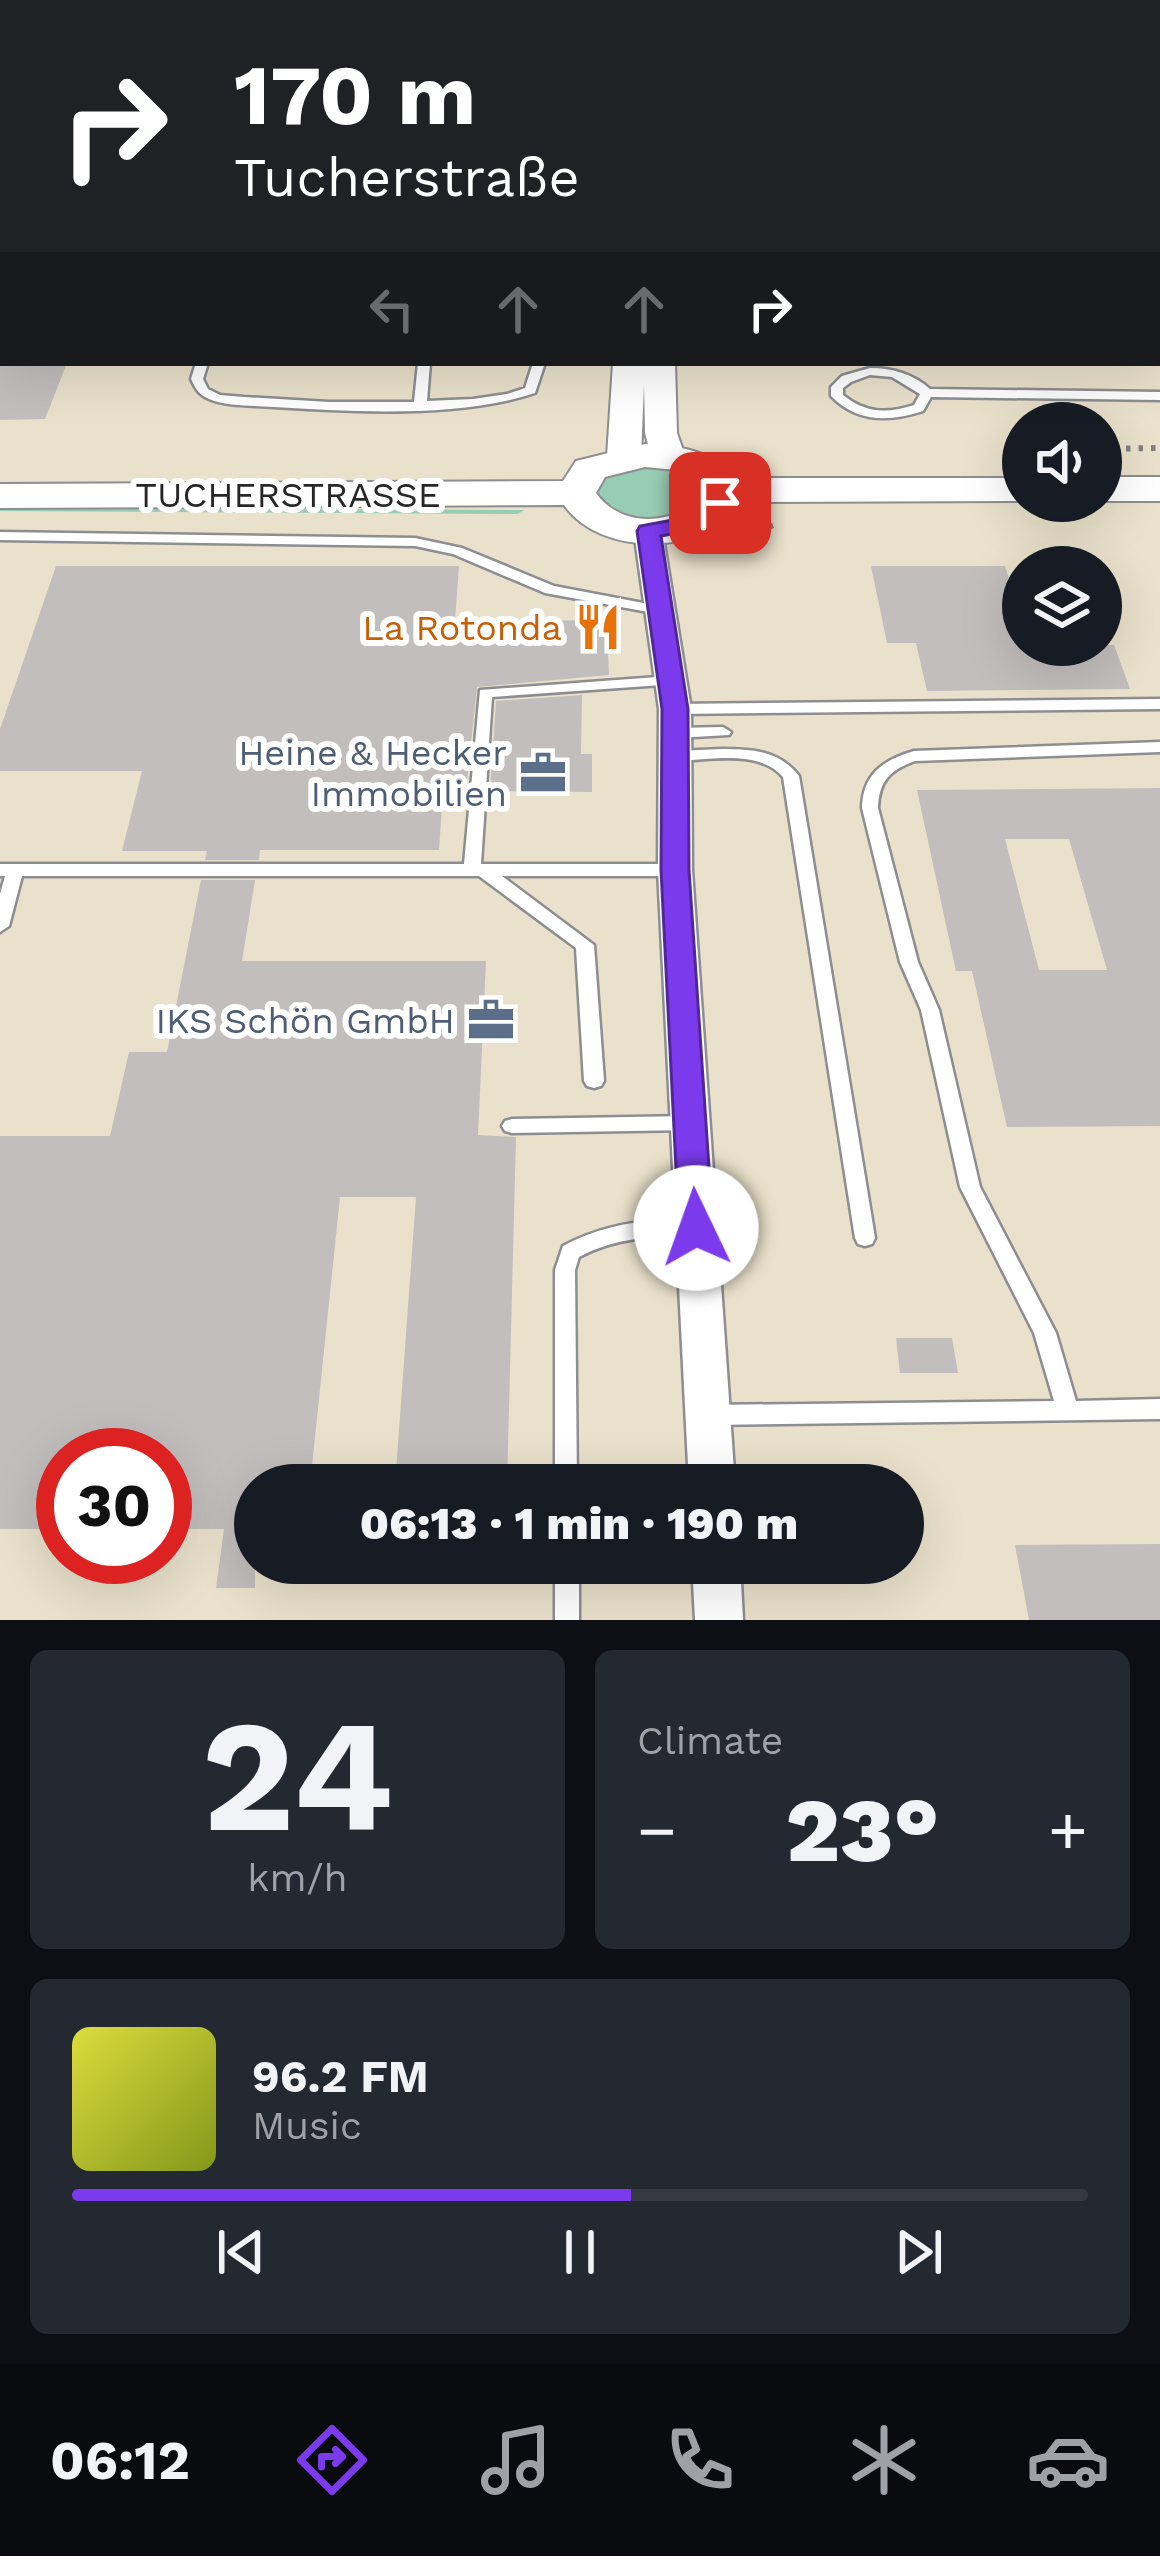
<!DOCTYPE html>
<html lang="en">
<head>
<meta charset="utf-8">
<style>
	body { margin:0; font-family:"Work Sans",sans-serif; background:#242831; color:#f1f3f6; height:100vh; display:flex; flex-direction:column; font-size:45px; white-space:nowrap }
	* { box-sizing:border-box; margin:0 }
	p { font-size:39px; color:#9ea1a6 }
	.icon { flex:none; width:66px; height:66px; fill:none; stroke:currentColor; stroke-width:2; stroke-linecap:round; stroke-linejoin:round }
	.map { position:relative; height:1620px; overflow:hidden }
	.details { display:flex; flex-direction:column; gap:30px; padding:30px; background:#0d0f14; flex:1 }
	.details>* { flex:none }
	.banner { position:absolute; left:0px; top:0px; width:1161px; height:366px; box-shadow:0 12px 48px #0002; background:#202124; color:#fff; overflow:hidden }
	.controls { position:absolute; left:1002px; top:402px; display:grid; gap:24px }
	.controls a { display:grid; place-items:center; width:120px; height:120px; border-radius:50%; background:#171b24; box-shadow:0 12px 48px #0002; font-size:60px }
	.speed { position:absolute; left:36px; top:1428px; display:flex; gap:24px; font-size:60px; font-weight:700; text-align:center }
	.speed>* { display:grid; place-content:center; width:156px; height:156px; border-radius:50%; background:#171b24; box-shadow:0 12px 48px #0002; line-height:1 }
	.speed .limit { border:18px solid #d22; background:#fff; color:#111 }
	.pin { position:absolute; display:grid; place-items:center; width:102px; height:102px; color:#fff; margin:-51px; border-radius:24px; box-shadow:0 6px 18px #0006 }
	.me { position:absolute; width:132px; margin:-66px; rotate:357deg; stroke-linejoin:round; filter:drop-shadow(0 0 9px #0008) }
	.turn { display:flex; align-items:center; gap:42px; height:252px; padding:0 36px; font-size:54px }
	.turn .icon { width:156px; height:156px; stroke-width:2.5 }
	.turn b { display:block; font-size:84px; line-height:102px }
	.lanes { display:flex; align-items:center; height:114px; padding:0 36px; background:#0003; justify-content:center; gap:60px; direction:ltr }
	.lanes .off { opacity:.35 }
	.big { font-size:90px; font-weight:800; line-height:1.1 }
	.details .tile { flex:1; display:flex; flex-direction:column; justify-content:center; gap:18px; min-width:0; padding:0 42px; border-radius:18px; background:#242831 }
	.details .dial { align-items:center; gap:0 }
	.dial b { font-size:156px; line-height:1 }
	.song { display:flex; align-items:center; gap:36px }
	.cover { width:144px; height:144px; border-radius:18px; background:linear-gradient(135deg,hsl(60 70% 55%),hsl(70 70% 35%)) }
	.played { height:12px; border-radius:6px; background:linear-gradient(90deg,#7c3aed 55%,#363941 55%) }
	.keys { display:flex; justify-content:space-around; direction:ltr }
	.heat { display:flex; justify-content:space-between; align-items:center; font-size:66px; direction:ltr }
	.details .tiles { flex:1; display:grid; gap:30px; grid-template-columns:1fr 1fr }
	.tile:last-child { grid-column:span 2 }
	.trip { position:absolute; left:234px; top:1464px; width:690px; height:120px; border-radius:60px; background:#171b24; box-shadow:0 12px 48px #0002; font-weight:800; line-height:120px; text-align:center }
	.menu { display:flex; height:192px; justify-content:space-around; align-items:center; background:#090b0e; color:#9ea1a6 }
	.menu .icon { width:84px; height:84px }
	.menu .on { color:#7c3aed }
	.menu b { font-size:54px; color:#f1f3f6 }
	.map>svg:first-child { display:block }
</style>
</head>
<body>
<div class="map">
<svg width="1160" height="1620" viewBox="0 0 1160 1620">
	<rect width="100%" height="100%" fill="#eaebee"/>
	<path fill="#e9e1cb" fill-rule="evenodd" d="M0,0h1160v1620h-1160zM3,3h1155v360h-1155zM1023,423h78v78h-78zM1023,567h78v78h-78zM63,1455h102v102h-102zM255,1485h648v78h-648z"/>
	<path fill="#98cdb5" d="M636,465l48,8 17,16v9c-20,31 -93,31 -106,-7l12,-17z
		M0,507l524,3 -6,4 -518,-3z"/>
	<path fill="#c1bebd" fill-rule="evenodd" d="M0,363h67l-22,56 -45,1z
		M56,566h403l-4,55 159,-1 2,32h-8l1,23 -132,12 -11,104h-23l-4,59h-179l-1,10h-54l2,-9h-85l20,-80h-142v-42z
		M871,566h134l18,59v20h91l16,44 -203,2 -11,-48h-29z
		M582,695l-1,59h11v38l-102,-1 6,-90z
		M1160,788v338l-153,1 -35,-156h-16l-39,-181zM1005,839h64l38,131h-68z
		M201,880h54l-13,81h244l-8,174 38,2 -9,348h-112l21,-288h-76l-30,288h-55v103h-39l8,-59h-59v-74h-102v74h-63v-393h110l19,-84h38z
		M896,1338h56l6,35h-58z
		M1160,1544v76h-131l-14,-75z"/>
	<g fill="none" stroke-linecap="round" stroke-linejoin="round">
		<defs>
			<path id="service" d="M300,0h8l-1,3h-8z
				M515,0h8v3h-8z
				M1045,0h8l1,3h-8z
				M196,363h12l-5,16 5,10 12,6 24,2 85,5h85l4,-39h12l-3,38 46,-2 34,-5 18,-6 8,-25h12l-10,30c-75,25 -181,19 -261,14 -21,-2 -46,0 -65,-8 -11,-5 -13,-10 -18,-20z
				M870,368c23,0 43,6 60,21l230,3v8l-229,-3 -8,14c-33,11 -66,12 -92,-15v-9l11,-11zM870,375l22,2 28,17 -6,11c-27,9 -49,8 -71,-10v-7l8,-6z
				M0,532l415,6 47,10 92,38 105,20 7,4 -7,4 -114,-21 -92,-39 -38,-8 -415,-6z
				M671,676l8,5 -3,3 -184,13 -11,167h194l9,6 -9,6h-173l92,69 10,136 -3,5 -7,2 -7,-2 -3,-5 -8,-133 -97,-72h-457l-13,50 -9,6v-38l5,-18h-5v-12h464l16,-174z
				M1160,699v10l-485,5 -8,-5 8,-5z
				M723,727l8,5 -2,3 -53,3 -8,-5 8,-5z
				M1160,742v10l-245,9c-25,9 -36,20 -37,47l40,154 21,48 41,177 76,146 20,68 84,-2v20l-452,6 -8,-3 -3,-7 3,-7 8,-3 346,-4 -20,-68 -74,-146 -39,-177 -21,-48 -38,-154c1,-34 21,-48 52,-57z
				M722,749c31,0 58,2 77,27l76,462 -3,6 -7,2 -7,-2 -3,-6 -72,-461c-24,-28 -73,-17 -106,-16l-8,-5 8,-5z
				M689,1116l7,2 3,5 -3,5 -7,2 -177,3 -7,-2 -3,-5 3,-5 7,-2z
				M662,1220l41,2 3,6 -3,6 -7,2c-41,0 -80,1 -117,21l-4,13 2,215h-22v-215l8,-24c32,-17 63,-24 99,-26z
				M555,1563h24v57h-24z"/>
			<path id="minor" d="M648,523l14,8 29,178 1,161 43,615h-46l-31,-615 1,-161 -25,-178z
				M692,1563h48l3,57h-48z"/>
			<path id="tertiary" d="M606,0h22v3h-22z
				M613,363h62l2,70 8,23 -5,7 -12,3 -17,-10 -6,-23 -1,-48 -3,72 -17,10 -17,-10z"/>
			<path id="secondary" d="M645,444c33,2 68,6 89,34h289l3,23 -286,1c-34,55 -140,55 -176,3l-564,3v-24l563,-3 13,-20zM645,467l31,3 24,15 1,14c-30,26 -80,29 -105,-6l9,-16z
				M1101,477h59v24h-59z"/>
		</defs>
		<use href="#service" stroke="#8d8e91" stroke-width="5"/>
		<use href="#minor" stroke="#8d8e91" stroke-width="5"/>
		<use href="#tertiary" stroke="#8d8e91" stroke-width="4"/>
		<use href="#secondary" stroke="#8d8e91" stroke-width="4"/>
		<path stroke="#818183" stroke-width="6" stroke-dasharray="4.5 8" stroke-linecap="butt" d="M1101,449l59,-1
			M1042,513h45
			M734,541l42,-17"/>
		<use href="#service" fill="#fff" fill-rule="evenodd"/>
		<use href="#minor" fill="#fff" fill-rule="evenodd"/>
		<use href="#tertiary" fill="#fff" fill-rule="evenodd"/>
		<use href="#secondary" fill="#fff" fill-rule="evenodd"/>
	</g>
	<path fill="#7c3aed" stroke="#51269a" stroke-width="3" d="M720,496l12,7 -28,25 -43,8 27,173 1,161 24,358 -5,9 -12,4 -12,-4 -5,-9 -18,-358 1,-161 -25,-178 3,-5 49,-9z"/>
	<defs>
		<symbol id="restaurant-bare" viewBox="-9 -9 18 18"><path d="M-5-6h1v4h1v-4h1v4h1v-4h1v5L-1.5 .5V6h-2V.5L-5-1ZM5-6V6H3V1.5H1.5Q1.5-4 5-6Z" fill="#e8710a" stroke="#fff" stroke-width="2.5" paint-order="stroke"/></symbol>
		<symbol id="office-bare" viewBox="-9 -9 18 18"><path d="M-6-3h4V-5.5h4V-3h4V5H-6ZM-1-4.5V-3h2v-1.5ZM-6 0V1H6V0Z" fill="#5c6f8a" stroke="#fff" stroke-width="2.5" paint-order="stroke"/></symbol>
	</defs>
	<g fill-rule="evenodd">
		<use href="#restaurant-bare" x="565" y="594" width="66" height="66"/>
		<use href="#office-bare" x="510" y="740" width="66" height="66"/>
		<use href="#office-bare" x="458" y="987" width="66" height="66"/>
	</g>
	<g text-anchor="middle" stroke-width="12" stroke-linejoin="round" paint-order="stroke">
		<g font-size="36" fill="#272728" stroke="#fff">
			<text x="288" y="507">TUCHERSTRASSE</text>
		</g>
		<g font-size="36" fill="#c56008" stroke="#fff" text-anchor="end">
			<text x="562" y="640">La Rotonda</text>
		</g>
		<g font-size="36" fill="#4e5e75" stroke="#fff" text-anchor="end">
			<text x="507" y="765">Heine &amp; Hecker<tspan x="507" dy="41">Immobilien</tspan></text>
			<text x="455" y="1033">IKS Schön GmbH</text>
		</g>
	</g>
</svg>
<div class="controls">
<a><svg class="icon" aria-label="sound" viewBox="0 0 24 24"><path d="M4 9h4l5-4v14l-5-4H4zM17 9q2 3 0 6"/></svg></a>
<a><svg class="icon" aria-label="layers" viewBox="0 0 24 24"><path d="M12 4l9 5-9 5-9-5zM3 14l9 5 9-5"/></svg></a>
</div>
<div class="speed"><div class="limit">30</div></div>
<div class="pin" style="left:720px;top:503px;background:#d93025"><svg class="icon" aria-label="arrive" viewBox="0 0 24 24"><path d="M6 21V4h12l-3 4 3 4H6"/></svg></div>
<svg class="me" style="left:696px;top:1228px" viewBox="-20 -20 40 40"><circle r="19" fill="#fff"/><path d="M0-13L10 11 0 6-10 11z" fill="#7c3aed"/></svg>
<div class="trip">06:13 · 1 min · 190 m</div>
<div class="banner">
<div class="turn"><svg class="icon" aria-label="right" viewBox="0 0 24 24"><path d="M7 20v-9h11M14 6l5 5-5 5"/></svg><div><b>170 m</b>Tucherstraße</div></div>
<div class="lanes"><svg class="icon off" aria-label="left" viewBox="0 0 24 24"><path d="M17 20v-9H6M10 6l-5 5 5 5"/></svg><svg class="icon off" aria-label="ahead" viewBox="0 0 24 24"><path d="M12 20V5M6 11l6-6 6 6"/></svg><svg class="icon off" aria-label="ahead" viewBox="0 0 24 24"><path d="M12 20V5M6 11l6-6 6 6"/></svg><svg class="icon" aria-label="right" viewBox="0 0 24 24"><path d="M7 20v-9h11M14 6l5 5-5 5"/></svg></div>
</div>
</div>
<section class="details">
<div class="tiles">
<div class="tile dial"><b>24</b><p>km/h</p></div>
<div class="tile"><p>Climate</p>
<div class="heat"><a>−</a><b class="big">23°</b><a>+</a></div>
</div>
<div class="tile">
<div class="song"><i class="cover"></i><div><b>96.2 FM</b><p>Music</p></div></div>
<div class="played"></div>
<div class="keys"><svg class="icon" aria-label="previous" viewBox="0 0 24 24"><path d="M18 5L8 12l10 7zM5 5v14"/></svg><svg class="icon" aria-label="pause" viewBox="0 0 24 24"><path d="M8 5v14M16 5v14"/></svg><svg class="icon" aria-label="next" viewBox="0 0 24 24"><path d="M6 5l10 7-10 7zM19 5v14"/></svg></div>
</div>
</div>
</section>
<nav class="menu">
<b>06:12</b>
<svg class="icon on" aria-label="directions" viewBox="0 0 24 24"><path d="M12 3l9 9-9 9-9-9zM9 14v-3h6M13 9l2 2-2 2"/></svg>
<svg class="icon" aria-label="music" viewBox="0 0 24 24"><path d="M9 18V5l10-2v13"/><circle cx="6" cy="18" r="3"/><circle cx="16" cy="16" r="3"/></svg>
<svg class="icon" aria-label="phone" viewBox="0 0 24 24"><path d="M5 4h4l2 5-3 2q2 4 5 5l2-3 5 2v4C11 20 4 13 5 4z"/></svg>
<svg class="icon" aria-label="climate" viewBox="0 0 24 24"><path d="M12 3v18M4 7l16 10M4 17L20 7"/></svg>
<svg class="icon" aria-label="car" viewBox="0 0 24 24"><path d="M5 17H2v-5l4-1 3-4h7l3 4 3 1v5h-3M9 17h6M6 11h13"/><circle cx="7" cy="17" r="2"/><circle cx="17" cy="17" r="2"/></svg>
</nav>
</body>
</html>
